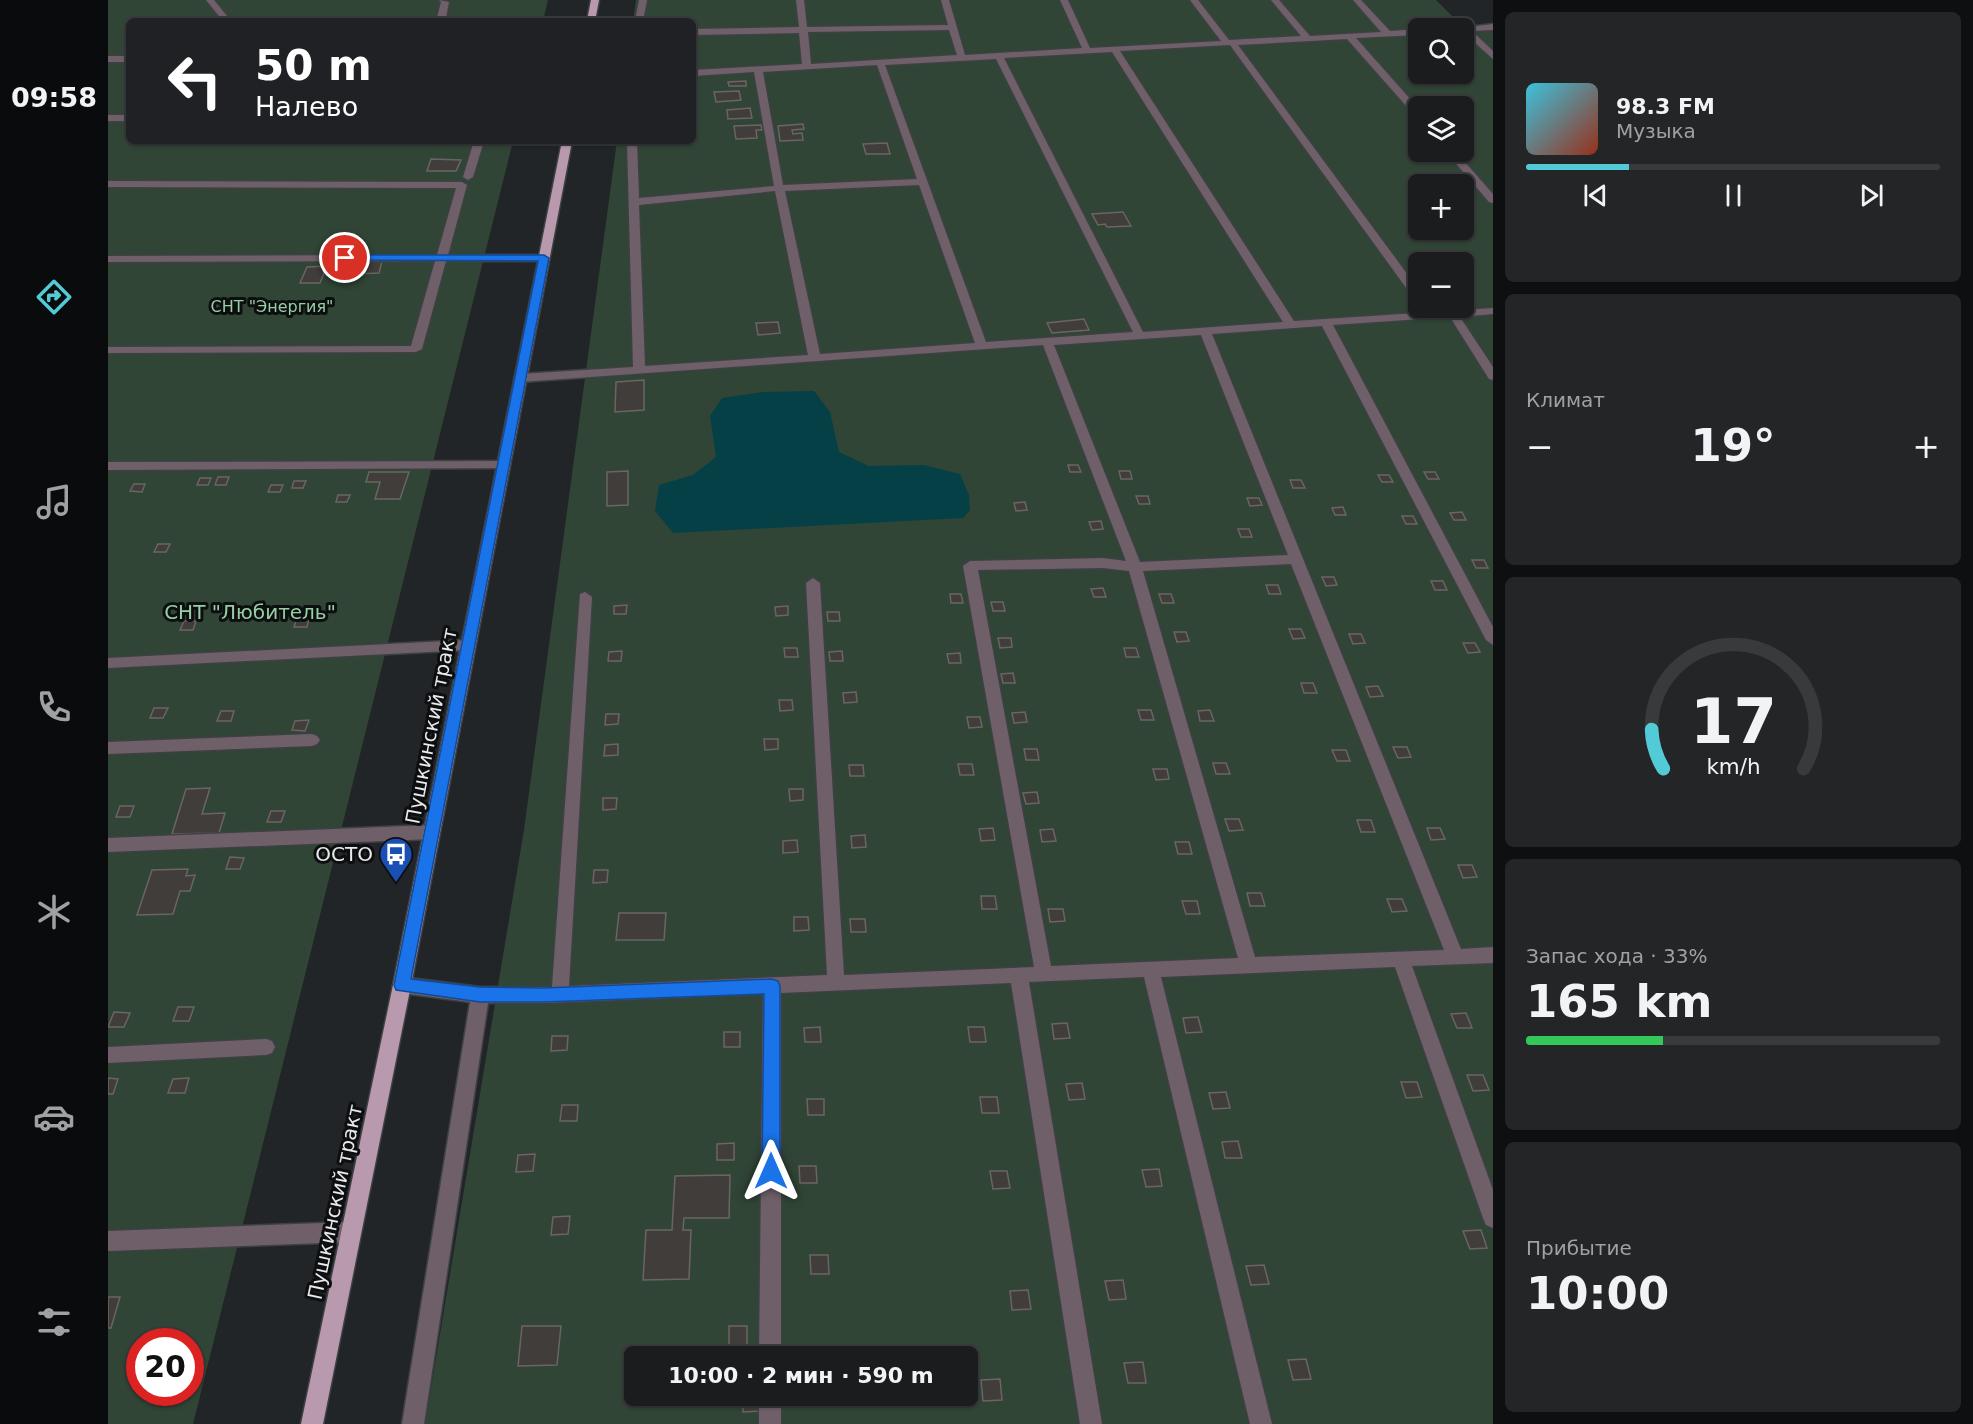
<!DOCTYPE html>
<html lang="ru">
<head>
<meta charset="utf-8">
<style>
	body { margin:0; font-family:"DejaVu Sans",sans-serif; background:#232527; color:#f1f3f6; height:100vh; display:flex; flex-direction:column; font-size:22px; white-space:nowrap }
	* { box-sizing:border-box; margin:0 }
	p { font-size:20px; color:#9fa1a4 }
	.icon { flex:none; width:33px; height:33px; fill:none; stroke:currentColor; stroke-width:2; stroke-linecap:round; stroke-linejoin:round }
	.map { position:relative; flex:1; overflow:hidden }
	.drawer { display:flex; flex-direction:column; gap:12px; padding:12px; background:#0e0f10; width:480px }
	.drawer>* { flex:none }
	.guide { position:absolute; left:18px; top:18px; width:570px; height:126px; border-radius:9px; box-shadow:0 2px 4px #0004,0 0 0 2px #383a3c; background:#202124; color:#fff; overflow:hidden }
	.fabs { position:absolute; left:1300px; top:18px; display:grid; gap:12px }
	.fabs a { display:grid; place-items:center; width:66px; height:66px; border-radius:9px; background:#1a1c1e; box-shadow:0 2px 4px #0004,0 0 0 2px #383a3c; font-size:30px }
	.speed { position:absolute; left:18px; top:1328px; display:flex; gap:12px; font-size:30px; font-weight:700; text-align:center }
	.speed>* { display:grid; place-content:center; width:78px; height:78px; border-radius:50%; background:#1a1c1e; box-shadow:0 2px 4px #0004,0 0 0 2px #383a3c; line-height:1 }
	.speed .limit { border:9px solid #d22; background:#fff; color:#111 }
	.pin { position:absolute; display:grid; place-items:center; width:51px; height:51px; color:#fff; margin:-26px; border:3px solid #fff; border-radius:50%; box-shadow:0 2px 6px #0007 }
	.me { position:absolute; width:66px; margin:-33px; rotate:0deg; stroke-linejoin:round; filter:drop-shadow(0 0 4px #0008) }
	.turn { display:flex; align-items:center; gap:21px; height:126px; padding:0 30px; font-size:27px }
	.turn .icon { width:78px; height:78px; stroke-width:2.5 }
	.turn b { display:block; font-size:42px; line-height:51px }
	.big { font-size:45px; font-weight:700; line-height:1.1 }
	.drawer .card { flex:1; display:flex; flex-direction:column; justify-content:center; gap:9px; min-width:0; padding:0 21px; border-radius:9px; background:#232527 }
	.drawer .dial { align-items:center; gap:0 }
	.dial svg { height:156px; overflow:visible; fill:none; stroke:#383a3c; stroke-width:7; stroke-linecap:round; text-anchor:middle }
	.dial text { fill:#f1f3f6; stroke:none }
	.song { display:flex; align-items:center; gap:18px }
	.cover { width:72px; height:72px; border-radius:9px; background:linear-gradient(135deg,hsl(190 70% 55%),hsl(10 70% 35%)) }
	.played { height:6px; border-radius:3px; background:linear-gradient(90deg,#52cbd7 25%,#383a3c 25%) }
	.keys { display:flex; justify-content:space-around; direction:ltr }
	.heat { display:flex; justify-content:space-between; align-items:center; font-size:33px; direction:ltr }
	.charge { height:9px; border-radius:4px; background:linear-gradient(90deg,#34c759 33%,#383a3c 0) }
	.trip { position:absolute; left:516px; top:1346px; width:354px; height:60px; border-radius:9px; background:#1a1c1e; box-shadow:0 2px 4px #0004,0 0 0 2px #383a3c; font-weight:700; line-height:60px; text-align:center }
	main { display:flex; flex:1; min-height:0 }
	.tab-bar { display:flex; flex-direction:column; width:108px; justify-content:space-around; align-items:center; background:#0a0b0c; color:#9fa1a4 }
	.tab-bar .icon { width:42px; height:42px }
	.tab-bar .active { color:#52cbd7 }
	.tab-bar b { font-size:27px; color:#f1f3f6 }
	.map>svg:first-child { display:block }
</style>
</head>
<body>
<main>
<nav class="tab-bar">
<b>09:58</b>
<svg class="icon active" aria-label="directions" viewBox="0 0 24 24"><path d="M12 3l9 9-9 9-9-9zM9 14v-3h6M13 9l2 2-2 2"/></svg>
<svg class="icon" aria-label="music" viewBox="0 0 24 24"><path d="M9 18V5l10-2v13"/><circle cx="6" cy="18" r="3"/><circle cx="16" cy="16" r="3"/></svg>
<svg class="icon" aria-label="phone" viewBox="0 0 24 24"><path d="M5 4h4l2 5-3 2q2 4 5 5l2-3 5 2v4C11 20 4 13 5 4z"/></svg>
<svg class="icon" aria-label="climate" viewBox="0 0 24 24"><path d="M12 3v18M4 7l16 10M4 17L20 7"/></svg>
<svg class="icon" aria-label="car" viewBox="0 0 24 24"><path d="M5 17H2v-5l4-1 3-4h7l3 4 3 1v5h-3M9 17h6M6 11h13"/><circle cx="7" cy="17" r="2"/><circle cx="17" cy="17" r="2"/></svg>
<svg class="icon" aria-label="filters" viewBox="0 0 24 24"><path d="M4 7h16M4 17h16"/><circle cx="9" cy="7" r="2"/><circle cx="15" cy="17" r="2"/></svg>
</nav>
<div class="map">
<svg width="1385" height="1424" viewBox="0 0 1385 1424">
	<rect width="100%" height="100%" fill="#222528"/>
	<path fill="#304535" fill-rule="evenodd" d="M0,0h440l-5,21h-414v120h384l-320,1283h-85zM32,1341h50v51h-50z
		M528,0h800l28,28h-45v46h45v-45l29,-1v1396h-1068l99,-594 93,-689h76v-120h-60zM1311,106h45v46h-45zM1311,184h45v46h-45zM1311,262h45v46h-45zM526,1356h334v39h-334z"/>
	<path fill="#054047" d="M706,391l16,21 9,40 30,14 55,-1 36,9 9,21 1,15 -7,8 -290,15 -18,-22 4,-26 34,-10 23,-18 -6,-41 12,-18 41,-6z"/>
	<path fill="#413d3b" stroke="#6a6564" stroke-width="1.5" d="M638,81v5h-17l-1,-4z
		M631,91l2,9 -25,2 -2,-10z
		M642,108l2,10 -24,1 -1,-9z
		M695,124l1,5 -12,1 1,4 9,-1 1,7 -23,1 -2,-15z
		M653,125l1,5h-6l1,8 -21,1 -2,-13z
		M779,143l3,11h-24l-3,-10z
		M323,159l30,1 -5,11h-29z
		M1015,212l8,14 -24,1 -2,-3 -7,1 -6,-11z
		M274,261l-3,12 -27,1 3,-12z
		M219,266l-7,17h-20l7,-16z
		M976,319l5,11 -37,3 -5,-10z
		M670,322l2,11 -22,2 -2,-12z
		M536,380v30l-29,2 1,-30z
		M960,465h10l3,7h-11z
		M520,471v34l-21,1v-34z
		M1011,471h11l2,8h-11z
		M261,472h40l-9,27h-25l5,-17h-14z
		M1316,472h11l4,7h-11z
		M1270,475h11l4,7h-11z
		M110,477h11l-3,8h-11z
		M92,478h11l-3,7h-11z
		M1182,480h11l4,8h-12z
		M186,481h12l-3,7h-11z
		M26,484h11l-3,8 -12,-1z
		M163,485h12l-3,7h-12z
		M230,495h12l-3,7h-11z
		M1028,496h12l2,8h-11z
		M1139,498h12l3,7 -12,1z
		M917,502l2,8 -11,1 -2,-8z
		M1235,507l3,8h-11l-3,-7z
		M1354,512l4,8h-12l-4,-7z
		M1294,516h11l4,8h-11z
		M993,521l2,8 -11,1 -3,-8z
		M1130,529h11l3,8h-11z
		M50,544h12l-4,8h-12z
		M1364,560h12l4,8h-12z
		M1214,577h12l3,8 -11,1z
		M1323,581h12l4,9h-12z
		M1158,585h12l3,9h-12z
		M995,588l3,9h-12l-3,-8z
		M842,594h11l2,9h-12z
		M1051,594h12l3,9h-12z
		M883,602h12l2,9h-12z
		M519,605l-1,9h-12v-8z
		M680,606v9l-12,1 -1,-9z
		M719,612h12l1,9h-12z
		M189,618h12l-2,9h-13z
		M76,621h12l-3,9h-13z
		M1181,629h12l4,9 -12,1z
		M1066,632h12l3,9 -12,1z
		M1241,634h12l4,9 -12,1z
		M890,638h13l1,9 -12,1z
		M1355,643h12l5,9 -12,1z
		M676,648h13l1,9h-13z
		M1016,648h12l3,9h-13z
		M514,651l-1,10h-13l1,-9z
		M734,651l1,10h-13l-1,-9z
		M852,653l1,10h-12l-2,-9z
		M905,673l2,10h-12l-2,-9z
		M1193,683h12l4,10h-13z
		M1270,686l5,10 -13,1 -4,-10z
		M748,692l1,10 -13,1 -1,-10z
		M671,700h13l1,10 -13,1z
		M46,708h14l-5,10h-13z
		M1030,710h13l3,10h-13z
		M1102,710l4,11h-14l-2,-10z
		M113,711h13l-3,10h-14z
		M917,712l2,10 -13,1 -2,-10z
		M498,714h13l-1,10 -13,1z
		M859,717h13l2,10 -13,1z
		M201,720l-4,11 -13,-1 3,-9z
		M656,739h14v10l-13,1z
		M510,744v11l-14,1 1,-11z
		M1285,747h14l4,10 -13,1z
		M916,749h13l2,11h-13z
		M1224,750h14l4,11h-13z
		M1105,763h13l4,11h-14z
		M850,764h14l2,11h-14z
		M741,765h14l1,11h-14z
		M1045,769h14l2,10 -13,1z
		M102,788l-8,26 23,-1 -6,20 -47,1 14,-45z
		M681,789h14v11l-13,1z
		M929,792l2,11 -13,1 -3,-11z
		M495,798h14l-1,11 -13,1z
		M12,806h14l-4,11h-14z
		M163,811h14l-4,11h-14z
		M1117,819h14l4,11 -14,1z
		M1249,820h14l4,12h-14z
		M885,828l2,12 -14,1 -2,-12z
		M1319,828h13l5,11 -14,1z
		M945,829l3,12 -14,1 -2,-12z
		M757,835l1,12 -14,1 -1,-12z
		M689,840l1,12 -15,1v-12z
		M1067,842h14l3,12h-14z
		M122,857l14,1 -4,11h-14z
		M1350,865h14l5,12 -14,1z
		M80,869l-2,7 9,-1 -5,16h-10l-7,23 -36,1 15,-45z
		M486,870h14l-1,12 -14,1z
		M1139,893h14l4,13h-15z
		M873,896h14l2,13h-15z
		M1279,899h15l5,12 -15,1z
		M1074,901h15l3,13h-14z
		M940,909h15l2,12 -15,1z
		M511,913h47l-2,27h-48z
		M686,917h14l1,13 -15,1z
		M742,919h15l1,13h-15z
		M70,1007h16l-5,14h-16z
		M6,1012l16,1 -6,14h-16z
		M1358,1013l6,15h-15l-6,-14z
		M1090,1017l4,15 -16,1 -3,-15z
		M959,1023l3,15 -16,1 -2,-15z
		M712,1027l1,15h-16l-1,-14z
		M860,1027h16l2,15h-16z
		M616,1032h16v15h-16z
		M444,1036h16l-1,14 -16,1z
		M1359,1075h16l6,15 -16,1z
		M0,1078l10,1 -5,15h-5z
		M81,1078l-4,15h-17l5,-14z
		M1293,1082h16l5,15 -16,1z
		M974,1083l3,16 -16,1 -3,-16z
		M1118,1092l4,16 -17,1 -4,-16z
		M872,1097h17l2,16h-17z
		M699,1099h17v16h-16z
		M454,1105h16l-1,16h-17z
		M1130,1141l4,17h-17l-3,-16z
		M626,1143v17h-17v-16z
		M427,1154l-2,17 -17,1 2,-17z
		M691,1166h17l1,17h-17z
		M1051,1169l3,17 -16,1 -4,-17z
		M882,1171h17l3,17 -17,1z
		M622,1175l-1,43h-45l-1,12h8l-2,49 -46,1 3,-50h26l3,-54z
		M462,1216l-2,18 -17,1 2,-18z
		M1373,1230l6,18 -17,1 -7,-18z
		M702,1255h18l1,19h-18z
		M1156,1265l5,19 -18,1 -5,-19z
		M1015,1280l3,19 -17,1 -4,-19z
		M920,1290l3,19 -19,1 -2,-19z
		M0,1297h12l-9,31h-3z
		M414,1326h39l-4,39 -39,1z
		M621,1326h18v19l-18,1z
		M1198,1359l5,20 -18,1 -5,-20z
		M1035,1362l3,21h-18l-4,-20z
		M892,1379l2,21 -19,1 -2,-21z
		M635,1395h19v16l-19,1z"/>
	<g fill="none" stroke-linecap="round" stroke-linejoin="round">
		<defs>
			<path id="minor" d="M98,0h8l17,21h-8z
				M331,0l10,2 -3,16h40l4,3h-138l4,-3h81l4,-16z
				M531,0h8l-4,21h-8z
				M688,0h8l3,27 141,-2 -7,-25h8l16,55 117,-7 -22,-48h8l22,48 131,-7 -31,-41h8l31,40 72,-4 -30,-36h8l31,36 71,-4 -28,-32h8l29,31 29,-2v6l-63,3 63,71v9l-3,-1 -69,-78 -109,6 181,245v11l-4,-1 -185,-255 -110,6 174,270 199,-13v6l-33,3 33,50v13l-4,-1 -39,-62 -117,8 160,302v18l-7,-5 -164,-314 -110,8 249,615 32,-2v16l-81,3 81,224v38l-7,-3 -3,-7 -88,-251 -234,10 111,447h-22l-106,-447 -115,5 73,442h-22l-69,-441 -230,10v363h-22l4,-362 -219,9h-56l-64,421h-22l68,-422 -68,-9 -6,-2 -3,-6 3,-6 6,-2 78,10h72l28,-393 5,-2 7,5 -23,389 258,-11 -21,-392 7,-5 7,5 24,392 190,-8 -71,-401 7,-5 133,-3 23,3 -83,-216 -523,37 -6,-4 6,-4 113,-7 -6,-226h10l2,57 135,-12 -20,-114 -61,4v-6l109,-6 -3,-31 -106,2v-6l106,-2zM841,30l8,25 -146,9 -3,-32zM1004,52l171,270 -140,10 -139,-274zM888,59l137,273 -147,10 -101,-277zM769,65l40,114 -134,6 -20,-113zM811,185l56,158 -155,11 -35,-163zM667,191l33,164 -163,11 -6,-161zM1093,335l87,220 -148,7 -86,-217zM1183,564l153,386 -189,7 -112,-386zM995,568l26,3 109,387 -187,8 -73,-396z
				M1385,24v6l-21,1 21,20v8l-29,-26v-5h-4z
				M0,56h21v6h-21z
				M0,115h21v6h-21z
				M366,141h10l-11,36 -5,3 -5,-3z
				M1338,152h10l37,42v9l-4,-1z
				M0,181l354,1 5,3 -19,70h96l5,3 -5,3h-98l-24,88 -6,3 -308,1v-6l303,-1 24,-85 -327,1v-6l329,-1 19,-67 -348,-1z
				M395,461l4,1 2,3 -2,3 -399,2v-8z
				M360,640l7,5 -7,5 -360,18v-10z
				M204,734l5,2 3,4 -3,4 -5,2 -204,8v-12z
				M324,825l6,2 2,5 -2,5 -6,2 -324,13v-14z
				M158,1039l6,2 3,6 -3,6 -6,2 -158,8v-16z
				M242,1222l7,3 3,7 -3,7 -7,3 -242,9v-20z
				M651,1395h22v29h-22z"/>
			<path id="major" d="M483,0h8l-4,21h-8z
				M454,141h10l-161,844 -88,439h-22l92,-439z"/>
		</defs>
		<use href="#minor" stroke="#3e4143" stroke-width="3"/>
		<use href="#major" stroke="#3e4143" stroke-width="3"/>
		<use href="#minor" fill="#6e5f69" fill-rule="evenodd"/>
		<use href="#major" fill="#b899ae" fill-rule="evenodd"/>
	</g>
	<path fill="#1a73e8" stroke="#114b97" stroke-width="1.5" d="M237,255h199l5,3 -138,721 69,8 64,1 228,-9 6,2 2,5v185l-3,6 -6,3 -6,-3 -3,-6 2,-177 -220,8h-64l-84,-12 -2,-5 144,-724 -196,-1 -2,-2z"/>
	<defs>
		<symbol id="bus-pin" viewBox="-11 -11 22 30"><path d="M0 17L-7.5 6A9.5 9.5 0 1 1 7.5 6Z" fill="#1a4fb4" stroke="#0d0e0f"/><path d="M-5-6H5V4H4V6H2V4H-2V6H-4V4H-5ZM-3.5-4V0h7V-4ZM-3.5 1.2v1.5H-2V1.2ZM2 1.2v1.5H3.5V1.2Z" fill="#fff"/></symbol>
	</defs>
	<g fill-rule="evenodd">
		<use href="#bus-pin" x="269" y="835" width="38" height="52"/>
	</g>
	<g text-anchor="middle" stroke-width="6" stroke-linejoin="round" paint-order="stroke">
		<g font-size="16" fill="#96cfa3" stroke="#0d0e0f">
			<text x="164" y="312">СНТ "Энергия"</text>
		</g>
		<g font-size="20" fill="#96cfa3" stroke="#0d0e0f">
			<text x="142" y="619">СНТ "Любитель"</text>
		</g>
		<g font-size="20" fill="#e8eaec" stroke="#0d0e0f">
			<text transform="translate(323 726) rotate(-79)" y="7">Пушкинский тракт</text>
			<text transform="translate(227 1202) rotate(-78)" y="7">Пушкинский тракт</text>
		</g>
		<g font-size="20" fill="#e8eaec" stroke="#0d0e0f" text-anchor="end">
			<text x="265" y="861">ОСТО</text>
		</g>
	</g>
</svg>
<div class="fabs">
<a><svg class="icon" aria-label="search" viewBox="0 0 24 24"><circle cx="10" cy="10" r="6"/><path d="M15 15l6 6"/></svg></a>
<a><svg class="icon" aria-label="layers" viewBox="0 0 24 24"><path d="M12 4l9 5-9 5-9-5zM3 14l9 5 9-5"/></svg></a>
<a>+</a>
<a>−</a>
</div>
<div class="speed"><div class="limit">20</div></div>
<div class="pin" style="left:237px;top:258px;background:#d93025"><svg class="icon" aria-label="arrive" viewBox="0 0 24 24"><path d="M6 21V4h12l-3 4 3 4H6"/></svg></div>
<svg class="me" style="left:663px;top:1171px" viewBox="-20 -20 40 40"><path d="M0-17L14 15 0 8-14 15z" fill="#1a73e8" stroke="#fff" stroke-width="4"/></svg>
<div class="trip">10:00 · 2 мин · 590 m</div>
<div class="guide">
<div class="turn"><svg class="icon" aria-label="left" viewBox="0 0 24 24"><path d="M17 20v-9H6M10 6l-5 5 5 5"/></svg><div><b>50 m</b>Налево</div></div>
</div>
</div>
<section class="drawer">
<div class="card">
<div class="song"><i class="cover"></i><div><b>98.3 FM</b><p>Музыка</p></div></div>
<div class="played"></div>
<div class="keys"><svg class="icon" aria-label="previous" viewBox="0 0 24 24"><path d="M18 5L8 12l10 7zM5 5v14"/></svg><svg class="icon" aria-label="pause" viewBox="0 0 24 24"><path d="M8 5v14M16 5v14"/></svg><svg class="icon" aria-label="next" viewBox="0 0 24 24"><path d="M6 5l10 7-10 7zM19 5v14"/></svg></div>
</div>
<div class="card"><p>Климат</p>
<div class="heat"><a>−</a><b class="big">19°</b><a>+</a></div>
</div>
<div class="card dial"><svg viewBox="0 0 100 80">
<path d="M14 69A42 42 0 1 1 86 69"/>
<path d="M14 69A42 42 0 0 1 8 49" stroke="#52cbd7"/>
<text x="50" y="56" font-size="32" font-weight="700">17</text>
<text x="50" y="72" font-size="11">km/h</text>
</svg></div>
<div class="card"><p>Запас хода · 33%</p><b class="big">165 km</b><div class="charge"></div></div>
<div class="card"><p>Прибытие</p><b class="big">10:00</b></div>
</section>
</main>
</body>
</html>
